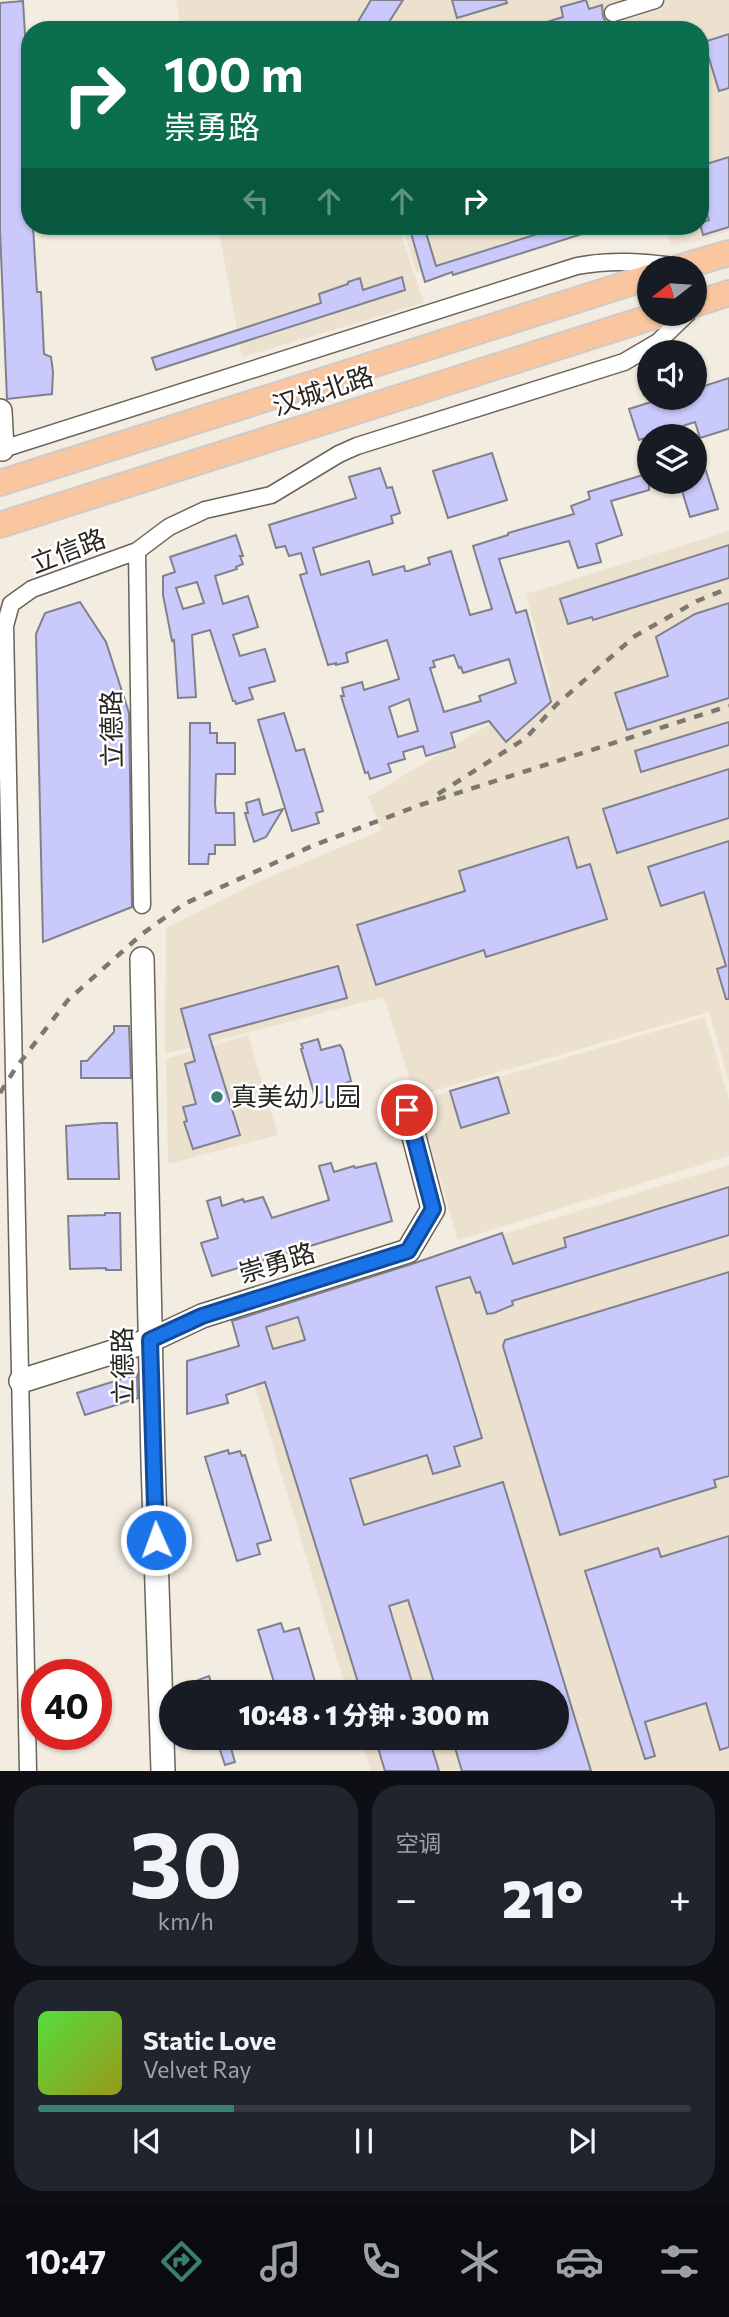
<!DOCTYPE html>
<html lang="zh">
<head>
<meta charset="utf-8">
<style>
	body { margin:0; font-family:Commissioner,"Noto Sans SC",sans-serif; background:#20242c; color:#f1f3f6; height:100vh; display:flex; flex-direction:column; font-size:26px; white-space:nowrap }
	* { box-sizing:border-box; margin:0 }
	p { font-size:23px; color:#9ea1a6 }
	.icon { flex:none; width:38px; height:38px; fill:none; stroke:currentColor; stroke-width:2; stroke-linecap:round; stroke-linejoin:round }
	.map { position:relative; height:1771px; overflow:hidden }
	.details { display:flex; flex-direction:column; gap:14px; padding:14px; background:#0d0f14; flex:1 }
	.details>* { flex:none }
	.banner { position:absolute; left:21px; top:21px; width:688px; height:214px; border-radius:28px; box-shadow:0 2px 5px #0004; background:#0b6e4f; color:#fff; overflow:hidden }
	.needle { width:46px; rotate:253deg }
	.controls { position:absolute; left:637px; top:256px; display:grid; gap:14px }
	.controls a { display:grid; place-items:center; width:70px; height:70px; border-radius:50%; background:#171b24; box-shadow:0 2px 5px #0004; font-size:35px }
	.speed { position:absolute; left:21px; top:1659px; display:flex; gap:14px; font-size:35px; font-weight:700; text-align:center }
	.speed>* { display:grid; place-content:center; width:91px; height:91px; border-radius:50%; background:#171b24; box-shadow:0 2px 5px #0004; line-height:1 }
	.speed .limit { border:10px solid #d22; background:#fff; color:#111 }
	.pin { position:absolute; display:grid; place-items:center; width:60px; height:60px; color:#fff; margin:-30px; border:4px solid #fff; border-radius:50%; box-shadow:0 2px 7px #0007 }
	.me { position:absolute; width:77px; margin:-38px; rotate:358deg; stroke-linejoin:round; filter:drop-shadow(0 0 5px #0008) }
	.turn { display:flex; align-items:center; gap:24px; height:147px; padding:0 28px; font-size:32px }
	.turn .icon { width:91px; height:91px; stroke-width:2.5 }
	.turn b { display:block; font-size:49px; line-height:60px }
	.lanes { display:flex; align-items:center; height:66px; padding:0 28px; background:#0003; justify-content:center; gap:35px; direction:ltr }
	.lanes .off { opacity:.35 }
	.big { font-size:52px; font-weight:800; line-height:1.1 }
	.details .tile { flex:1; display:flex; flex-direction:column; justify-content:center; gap:10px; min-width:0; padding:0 24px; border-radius:28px; background:#20242c }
	.details .dial { align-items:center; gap:0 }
	.dial b { font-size:91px; line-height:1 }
	.song { display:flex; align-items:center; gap:21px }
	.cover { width:84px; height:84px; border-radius:10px; background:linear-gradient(135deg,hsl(110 70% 55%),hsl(60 70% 35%)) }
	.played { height:7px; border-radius:4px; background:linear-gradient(90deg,#3b7f73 30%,#363941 30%) }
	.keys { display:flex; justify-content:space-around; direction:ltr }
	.heat { display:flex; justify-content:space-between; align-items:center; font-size:38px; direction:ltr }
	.details .tiles { flex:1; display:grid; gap:14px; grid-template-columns:1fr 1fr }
	.tile:last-child { grid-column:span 2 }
	.trip { position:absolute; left:159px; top:1680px; width:410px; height:70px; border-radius:35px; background:#171b24; box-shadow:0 2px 5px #0004; font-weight:800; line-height:70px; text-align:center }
	.tab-bar { display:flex; height:112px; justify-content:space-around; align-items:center; background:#090b0e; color:#9ea1a6 }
	.tab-bar .icon { width:49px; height:49px }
	.tab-bar .current { color:#3b7f73 }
	.tab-bar b { font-size:32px; color:#f1f3f6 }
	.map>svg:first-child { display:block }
</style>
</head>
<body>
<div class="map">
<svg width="729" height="1771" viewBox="0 0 729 1771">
	<rect width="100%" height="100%" fill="#f3ece1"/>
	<path fill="#ece1cf" d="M176,0h553v231l-36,11 -22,3 -6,-19h35v-196h-519z
		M218,226h180l26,77 -182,54z
		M402,226h163l-148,47z
		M729,531v551l-20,-70 -294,84 -31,-99 -219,57 1,-126 94,-47 122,-51 -14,-33 183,-110 -25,-93z
		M705,1017l24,83v56l-271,84 -41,-139z
		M248,1035l30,100 -110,29 -2,-105z
		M729,1165v606h-358l-10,-33h195v-46h-209l-114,-379 193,-55z"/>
	<path fill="#c9cafb" stroke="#80818c" stroke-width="2" fill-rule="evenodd" d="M371,0h32l-19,30h-21l-7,-5z
		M452,0h54l1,3 -50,15z
		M586,0l3,9 13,-4 1,12 7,13h-78l-1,-3 32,-10 -2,-10z
		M23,1l7,116v109h3l4,66h4l3,62 7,3 2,15 -1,22 -45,5 -7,-169v-227z
		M729,34v54l-10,3 -15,-49z
		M729,157v70l-26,8 -3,-12 9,-3 -9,-30v-24z
		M409,226h15l12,40 127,-40h37l1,2 -148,47 -1,-3 -27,10z
		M402,277l3,13 -249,80 -4,-12 169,-55 -2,-9 29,-10v-2l12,-4 3,12z
		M729,378v51l-29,9 -5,-16 -56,18 -10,-31 38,-12h28v-8z
		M697,443l21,66 -28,8 -11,-36h16v-37z
		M492,453l15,47 -59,18 -15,-47z
		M380,468l7,20 5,-1 8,26 -9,3 2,7 -80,25 8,27 48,-14 4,14 31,-9 1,5h3l22,-7 -2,-6 23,-7 19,64 22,-6 -19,-63 35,-11v-2l66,-19 -3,-8 19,-7 -2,-7 61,-19v17l-38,11 11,34 -26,9 5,18 -23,6 -9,-27 -70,18 17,54 10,-3 25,92 -45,40 -17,-21 -38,12 4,14 -29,9 -3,-10 -20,6 2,7 -17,5 3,8 -21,7 -2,-7 -3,1 -7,-23 -17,-54h3l-2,-8 20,-6 2,8 35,-11 -12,-39 -41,13 2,9 -12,3v-2l-8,2 -28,-90 7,-2 -6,-20 -12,3 -4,-10 -9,2 -7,-23 87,-27 -7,-21zM454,655l5,13 2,-1 2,6 46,-14 7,24 -37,13 2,5 -37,11 -14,-44 5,-1 -2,-6zM409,699l9,32 -20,6 -9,-30z
		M236,535l7,21h-3l3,8 -7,3 1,2 -22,7 8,28 25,-8 10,31 -25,8 7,21 25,-7 10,32 -26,7 4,11 -17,5 -1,-3h-2l-23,-71 -18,5 4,62 -18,1 -4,-58 -2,1 -9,-46v-19l12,-4 -5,-15zM197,582l7,21 -21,6 -7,-21z
		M729,545v33l-136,42 -1,-3 -24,7 -8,-25z
		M80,602l26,40 23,71 3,194 -89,35 -7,-308 9,-21z
		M729,603v95l-102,32 -12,-37 53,-17 -12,-39 39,-23z
		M284,713l12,38 8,-2 19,62 -7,2 3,10 -27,8 -34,-111z
		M729,722v23l-88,27 -6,-21z
		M190,723h20v10h7v10h18v31h-19l-1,29 1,10h18l1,32h-20v9h-6l-1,10h-19z
		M729,769v49l-112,35 -14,-44z
		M259,799l4,16 20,-6 -17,28 -12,5 -9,-29h3l-2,-10z
		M568,837l9,31 13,-4 17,55 -121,38 -2,-7 -108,35 -19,-60 108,-34 -6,-20z
		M729,841v158h-3l-9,-30 9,-3 -22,-74 -43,14 -13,-39z
		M338,966l9,32 -138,37 31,100 -47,14 -9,-27 3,-1 -4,-14 13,-3 -11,-40 10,-3 -14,-52z
		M114,1026h15l2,52h-50v-17h6l27,-29z
		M318,1039l3,11 19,-5 3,5 8,31 -11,4 5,13 -14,4 -1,-2 -11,3 -1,-3h-2l-15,-51 2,-1 -2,-4z
		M498,1077l11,36 -48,15 -11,-37z
		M103,1123h14l2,56h-51l-2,-53z
		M331,1163l3,9 20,-6 1,2 21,-5 16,58 -180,55 -11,-33 17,-5 -11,-37 13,-4 2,9 21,-7 1,3 19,-5 9,21 57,-18 -10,-34z
		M729,1187v48l-217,66 1,4 -19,8 -7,1 -7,-22 -4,1 -6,-16 -34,10 46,151 -28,9 6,19 -27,8 -6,-19 -77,24 14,46 139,-43 88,289h-129l-10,-33h104v-46h-119l-29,-92 -19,6 26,86h-54l-96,-310 -39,13 2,8 -41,11v-53l52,-15 -7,-25 180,-57 90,-31 11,31 53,-17 -2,-9zM298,1317l7,23 -32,9 -7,-22z
		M105,1213h15l1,57h-15v-2l-36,1 -2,-53 37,-1z
		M729,1272v204l-15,4 2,7 -156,48 -57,-189 2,-6z
		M137,1374l1,24 -53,17 -8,-22z
		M228,1450l1,4 11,-3 2,5 3,-1 26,85 -14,4 3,10 -23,7 -32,-104z
		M729,1536v211l-9,3 -14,-47 -61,19 10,34 -10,3 -60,-188 73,-23 3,9z
		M281,1623l3,9 15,-4 19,64h-41l-19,-62z
		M209,1676l5,16h-12l-4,-12z
		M216,1738h12l7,24 -10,3z
		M375,1738h54l10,33h-54z"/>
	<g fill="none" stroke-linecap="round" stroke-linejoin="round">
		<defs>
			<path id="street" d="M613,13l42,-13
				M0,450l577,-184c36,-7 68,-4 104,1
				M137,551l5,354
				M28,1771l-23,-1145 6,-22 21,-15 105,-38 32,-24 36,-17 66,-15 68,-41 18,-8 267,-84 34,-20 30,-29"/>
			<path id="secondary" d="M0,411l2,38
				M142,959l11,503 10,309
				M21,1381l130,-41 51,-24 206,-65 25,-42 -26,-99"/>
			<path id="primary" d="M678,268l51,-15
				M695,304l34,-11
				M0,483l649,-206
				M0,525l664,-212"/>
		</defs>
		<use href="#street" stroke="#696359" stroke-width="19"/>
		<use href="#secondary" stroke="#696359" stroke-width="26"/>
		<use href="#primary" stroke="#cccbca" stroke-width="28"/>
		<use href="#street" stroke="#fff" stroke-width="16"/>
		<use href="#secondary" stroke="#fff" stroke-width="23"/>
		<use href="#primary" stroke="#fac6a0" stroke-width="24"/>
		<path stroke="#7c7871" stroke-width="4.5" stroke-dasharray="9 9" stroke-linecap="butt" d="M438,794l88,-56 30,-33 79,-69 62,-35 32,-13
			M0,1093l15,-24 53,-69 74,-66 42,-30 128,-58 108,-41 309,-99"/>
	</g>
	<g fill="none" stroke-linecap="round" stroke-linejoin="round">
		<defs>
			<path id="route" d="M156,1540l-6,-200 52,-24 206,-65 25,-42 -26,-99"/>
		</defs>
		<use href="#route" stroke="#114b97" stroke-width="18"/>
		<use href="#route" stroke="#1a73e8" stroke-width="12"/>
	</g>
	<circle fill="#3b7f73" stroke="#fff" stroke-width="2.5" cx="217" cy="1097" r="7"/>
	<g text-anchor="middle" stroke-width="5" stroke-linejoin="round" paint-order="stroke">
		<g font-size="26" fill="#292622" stroke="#fff">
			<text transform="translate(323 391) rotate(-18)" y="9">汉城北路</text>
			<text transform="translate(68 551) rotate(-21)" y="9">立信路</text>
			<text transform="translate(112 729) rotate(-91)" y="9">立德路</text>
			<text transform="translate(277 1263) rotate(-17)" y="9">崇勇路</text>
			<text transform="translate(123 1366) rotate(-91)" y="9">立德路</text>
		</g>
		<g font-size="26" fill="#292622" stroke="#fff" text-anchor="start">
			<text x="231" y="1106">真美幼儿园</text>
		</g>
	</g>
</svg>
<div class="controls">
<a><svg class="needle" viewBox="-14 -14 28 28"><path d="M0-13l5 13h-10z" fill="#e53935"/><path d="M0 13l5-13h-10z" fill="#9ea1a6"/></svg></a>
<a><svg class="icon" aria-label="sound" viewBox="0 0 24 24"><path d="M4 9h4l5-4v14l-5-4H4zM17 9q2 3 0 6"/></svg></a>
<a><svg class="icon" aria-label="layers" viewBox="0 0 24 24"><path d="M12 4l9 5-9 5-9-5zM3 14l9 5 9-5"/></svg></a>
</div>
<div class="speed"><div class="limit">40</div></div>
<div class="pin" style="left:407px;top:1110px;background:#d93025"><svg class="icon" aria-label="arrive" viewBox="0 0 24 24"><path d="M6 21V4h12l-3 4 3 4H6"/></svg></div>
<svg class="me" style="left:156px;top:1540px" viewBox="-20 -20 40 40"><circle r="17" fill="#1a73e8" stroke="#fff" stroke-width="3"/><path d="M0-11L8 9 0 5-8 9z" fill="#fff"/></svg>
<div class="trip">10:48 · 1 分钟 · 300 m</div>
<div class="banner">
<div class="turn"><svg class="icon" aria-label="right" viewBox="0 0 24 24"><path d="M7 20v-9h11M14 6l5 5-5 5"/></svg><div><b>100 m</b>崇勇路</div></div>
<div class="lanes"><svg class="icon off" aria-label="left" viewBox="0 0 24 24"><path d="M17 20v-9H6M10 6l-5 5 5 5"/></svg><svg class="icon off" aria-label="ahead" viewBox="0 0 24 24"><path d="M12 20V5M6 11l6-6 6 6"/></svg><svg class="icon off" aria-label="ahead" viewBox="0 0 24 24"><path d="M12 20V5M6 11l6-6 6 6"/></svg><svg class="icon" aria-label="right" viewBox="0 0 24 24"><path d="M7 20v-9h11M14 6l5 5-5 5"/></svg></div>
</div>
</div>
<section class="details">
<div class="tiles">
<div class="tile dial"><b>30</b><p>km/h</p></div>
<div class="tile"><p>空调</p>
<div class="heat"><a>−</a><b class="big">21°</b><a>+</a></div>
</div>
<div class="tile">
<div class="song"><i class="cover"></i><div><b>Static Love</b><p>Velvet Ray</p></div></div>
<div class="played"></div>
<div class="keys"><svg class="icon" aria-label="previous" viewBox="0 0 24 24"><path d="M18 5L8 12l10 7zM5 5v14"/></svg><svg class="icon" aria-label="pause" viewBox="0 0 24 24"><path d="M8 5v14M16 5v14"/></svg><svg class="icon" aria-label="next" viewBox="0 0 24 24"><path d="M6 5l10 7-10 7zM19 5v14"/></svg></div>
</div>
</div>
</section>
<nav class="tab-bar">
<b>10:47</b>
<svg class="icon current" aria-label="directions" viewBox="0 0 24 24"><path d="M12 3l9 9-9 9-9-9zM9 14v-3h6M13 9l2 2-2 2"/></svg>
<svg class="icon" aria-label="music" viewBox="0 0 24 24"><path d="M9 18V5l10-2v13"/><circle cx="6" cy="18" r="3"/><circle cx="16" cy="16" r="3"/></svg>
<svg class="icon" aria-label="phone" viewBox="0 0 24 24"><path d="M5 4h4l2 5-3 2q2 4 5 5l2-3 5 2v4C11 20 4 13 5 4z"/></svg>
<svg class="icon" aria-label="climate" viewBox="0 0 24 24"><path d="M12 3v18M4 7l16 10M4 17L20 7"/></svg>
<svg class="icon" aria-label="car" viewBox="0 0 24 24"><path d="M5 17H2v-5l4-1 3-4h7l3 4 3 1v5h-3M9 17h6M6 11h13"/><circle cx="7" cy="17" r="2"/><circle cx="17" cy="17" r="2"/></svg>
<svg class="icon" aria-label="filters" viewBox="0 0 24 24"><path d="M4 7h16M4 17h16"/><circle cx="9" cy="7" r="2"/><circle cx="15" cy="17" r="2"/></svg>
</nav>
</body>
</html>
